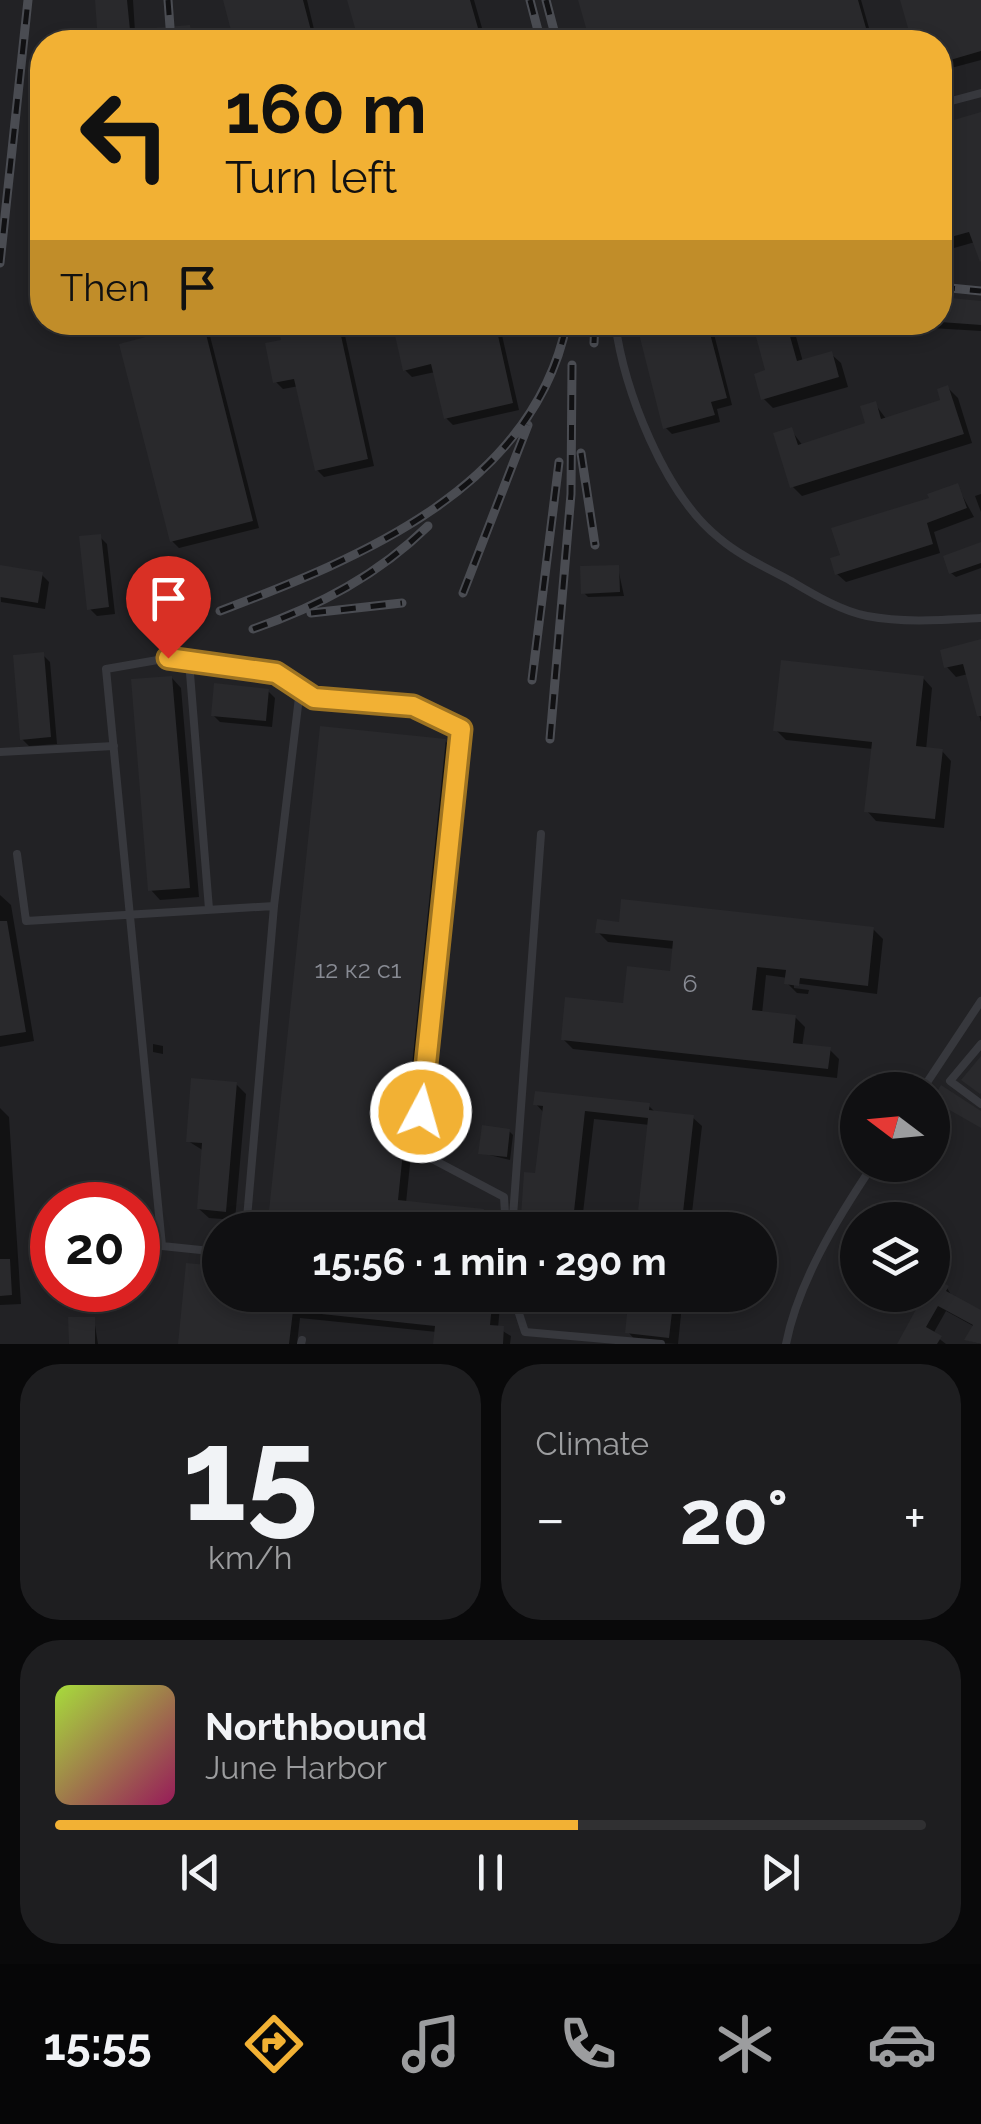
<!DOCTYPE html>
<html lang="en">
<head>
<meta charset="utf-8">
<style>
	body { margin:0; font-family:Raleway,sans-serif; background:#1e1e20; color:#f1f3f6; height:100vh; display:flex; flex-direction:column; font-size:38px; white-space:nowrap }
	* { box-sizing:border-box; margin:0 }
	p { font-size:32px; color:#9c9d9f }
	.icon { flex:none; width:55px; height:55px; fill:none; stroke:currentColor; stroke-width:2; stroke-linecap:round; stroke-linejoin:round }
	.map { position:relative; height:1344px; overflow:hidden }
	.details { display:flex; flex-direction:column; gap:20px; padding:20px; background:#09090a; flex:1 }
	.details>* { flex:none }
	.hud { position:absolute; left:30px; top:30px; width:922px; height:305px; border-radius:40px; box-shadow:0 5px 15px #0003,0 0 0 2px #303032; background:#f2b134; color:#111; overflow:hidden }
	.needle { width:65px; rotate:286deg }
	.buttons { position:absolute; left:840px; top:1072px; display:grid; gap:20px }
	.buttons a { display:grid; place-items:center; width:110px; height:110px; border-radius:50%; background:#101012; box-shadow:0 5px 15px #0003,0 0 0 2px #303032; font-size:50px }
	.speed { position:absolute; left:30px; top:1182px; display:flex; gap:20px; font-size:50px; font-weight:700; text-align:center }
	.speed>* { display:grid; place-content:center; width:130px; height:130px; border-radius:50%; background:#101012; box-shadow:0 5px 15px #0003,0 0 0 2px #303032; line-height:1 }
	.speed .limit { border:15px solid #d22; background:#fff; color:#111 }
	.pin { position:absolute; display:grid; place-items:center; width:85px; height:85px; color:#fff; margin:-102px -42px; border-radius:50% 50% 50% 0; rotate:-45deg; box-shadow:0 0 10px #0007 }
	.pin .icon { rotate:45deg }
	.me { position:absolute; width:110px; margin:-55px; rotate:6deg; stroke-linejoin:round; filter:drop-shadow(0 0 8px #0008) }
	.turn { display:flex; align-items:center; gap:35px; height:210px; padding:0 30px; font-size:45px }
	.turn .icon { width:130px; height:130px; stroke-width:2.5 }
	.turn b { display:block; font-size:70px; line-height:85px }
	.then { display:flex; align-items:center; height:95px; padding:0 30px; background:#0003; gap:20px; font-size:38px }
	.big { font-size:75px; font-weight:700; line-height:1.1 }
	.details .tile { flex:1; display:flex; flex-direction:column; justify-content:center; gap:15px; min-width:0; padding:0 35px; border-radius:40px; background:#1e1e20 }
	.details .dial { align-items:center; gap:0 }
	.dial b { font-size:130px; line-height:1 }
	.song { display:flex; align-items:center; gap:30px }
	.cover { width:120px; height:120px; border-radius:15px; background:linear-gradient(135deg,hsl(80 70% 55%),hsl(330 70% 35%)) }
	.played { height:10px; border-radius:5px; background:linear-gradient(90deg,#f2b134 60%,#303032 60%) }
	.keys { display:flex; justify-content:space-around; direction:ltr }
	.heat { display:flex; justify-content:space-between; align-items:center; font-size:55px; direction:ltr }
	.details .tiles { flex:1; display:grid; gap:20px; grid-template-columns:1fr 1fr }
	.tile:last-child { grid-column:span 2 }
	.trip { position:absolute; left:202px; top:1212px; width:575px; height:100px; border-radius:50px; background:#101012; box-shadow:0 5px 15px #0003,0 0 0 2px #303032; font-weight:700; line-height:100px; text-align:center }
	.dock { display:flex; height:160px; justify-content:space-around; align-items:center; background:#060607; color:#9c9d9f }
	.dock .icon { width:70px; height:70px }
	.dock .selected { color:#f2b134 }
	.dock b { font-size:45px; color:#f1f3f6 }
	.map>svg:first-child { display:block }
</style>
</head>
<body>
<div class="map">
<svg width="981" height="1344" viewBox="0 0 981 1344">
	<rect width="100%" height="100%" fill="#161618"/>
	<path fill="#222225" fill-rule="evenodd" d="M0,0h981v1344h-981zM42,42h898v280h-898zM858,1090h74v75h-74zM52,1205h86v85h-86zM858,1220h74v75h-74zM220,1230h540v65h-540z"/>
	<path fill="#0007" d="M98,0h35l2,32 55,-4 7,14h-96z
		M226,0h81l10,42h-81z
		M349,0h125l12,42h-125z
		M580,0h281l12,42h-281z
		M903,0h78v60l-41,11v-29h-26z
		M981,115v142l-6,-15 -35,10v-126z
		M940,299l41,4v28l-66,-4 -4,-5h29z
		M280,322h62l32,144 -50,11 -7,-7 -18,-84 -16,3 -7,-7 8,-40z
		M395,322h104l20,88 -66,15 -7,-7 -11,-46 -23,5 -7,-7z
		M638,322h73l21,83 -15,4 3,13 -48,12 -7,-7z
		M754,322h38l11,40 28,-8 10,9 7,24 -75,21 -9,-9 4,-27z
		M202,325l7,7 50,196 -80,20 -7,-7z
		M948,388l10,10 14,45 -170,53 -9,-9 -2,-57 12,16 66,-21 6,-21 12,16 56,-18z
		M957,486l17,31 -40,15 6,21 -94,29 -9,-8 95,-75z
		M981,494v18l-6,-16z
		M100,537l7,7 8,70 -18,2 -7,-7z
		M981,562v6l-25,9 -5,-4z
		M0,568l42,7 7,7 -4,27 -44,-7z
		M618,568l6,28 -36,1 -4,-4z
		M981,642v80l-13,-48 -12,3 -9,-10z
		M43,655l7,7 7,82 -28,2 -7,-7z
		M172,678l9,10 18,209 -39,3 -9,-10z
		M923,678l9,10 -6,62 16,1 9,10 -7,67 -68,-7 -9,-10 6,-62 -87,-9 -10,-10z
		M268,691l7,7 -3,29 -52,-5 -7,-7z
		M445,741l8,8 -47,454 77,8 8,8 -2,11h-220z
		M0,895l11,10 23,136 -34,6z
		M873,929l10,10 -6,55 -83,-11v5l15,2 -1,4 -11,-1 -10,-10 1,-5 -22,-3 -4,39 33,3 10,10 -3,20 28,3 9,9 -2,19 -264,-29 -10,-10 62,-33 47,-33 3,-24 -67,-7 -10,-10z
		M153,1044l10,2v8l-10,-2z
		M236,1084l10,10 -11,126 -26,-2 -10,-9 5,-58 -16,-10z
		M536,1104l113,2 7,7 36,4 10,9 -12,104h-51l11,-105 -56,-6 -13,111h-50l1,-6 -9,-9 14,-39 7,-63z
		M0,1108l9,9 12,187 -21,1z
		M509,1131l4,4 -3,25 -29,-7z
		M220,1269v26h281l-3,33 13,8 -1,8h-75l2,-12 -137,-14 -3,26h-116z
		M947,1288l6,10 28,15v31l-14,-4 8,-13 -29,-16 -13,23 13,10h-40l21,-49z
		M632,1295h51l-5,49 -41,-2 -9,-10z
		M94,1319l4,25h-27z"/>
	<path fill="#29292c" d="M95,0h32l3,30 60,-5 2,17h-94z
		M223,0h80l11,42h-80z
		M347,0h123l12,42h-123z
		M578,0h280l12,42h-280z
		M900,0h81v51l-41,12v-21h-28z
		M981,112v149l-1,1 -11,-30 -29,8v-116z
		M940,297l41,4v24l-41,-3z
		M203,322l50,199 -83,21 -51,-198z
		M277,322h61l30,137 -53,12 -21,-92 -21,4 -8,-40 16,-3z
		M392,322h103l18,81 -69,16 -13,-55 -28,7z
		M636,322h71l20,76 -16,4 4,13 -52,14z
		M752,322h34l11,39 35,-10 7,26 -78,23 -7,-26 11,-4z
		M948,385l16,49 -174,54 -17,-55 19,-6 6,18 67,-22 -5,-17 16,-5 5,18 59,-19 -3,-11z
		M958,483l9,25 -40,15 6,21 -98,31 -5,-17 10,-3 -9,-27 98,-30 -2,-4z
		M101,534l8,73 -22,3 -8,-74z
		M981,542v21l-32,11 -6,-18z
		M0,565l43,7 -5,31 -38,-6z
		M619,565l1,27 -39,2 -1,-28z
		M981,639v77h-4l-14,-52 -19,4 -4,-18z
		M44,652l7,85 -31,3 -7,-85z
		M781,660l143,16 -8,70 27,3 -8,70 -71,-7 8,-70 -99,-11z
		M172,676l18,212 -42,3 -17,-212z
		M214,683l55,6 -3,32 -55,-5z
		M320,726l126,13 -48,461 86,9 -2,21h-215z
		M621,899l253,28 -6,59 -68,-8 -1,8 -15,-2 2,-14 -29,-3 -5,43 44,5 -3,28 38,4 -3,22 -267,-29 4,-43 58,6 4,-37 43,5 3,-30 -78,-8 2,-14 22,3z
		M0,921h7l19,111 -26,4z
		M981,1056v37l-1,1 -19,-14z
		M191,1078l46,4 -11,130 -29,-3 5,-66 -16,-1z
		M941,1085l40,26v17l-49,-28z
		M535,1091l115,12 -1,7 45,5 -13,115h-45l12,-112 -63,-7 -13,119h-43l1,-13 -9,-1 3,-44 11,1 8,-67 -10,-1z
		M482,1125l28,4 -3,28 -29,-3z
		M0,1259h10l2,36 -12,1z
		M186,1263l34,3v29h273l-3,30 14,1 -1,18h-70l2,-18 -142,-15 -4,33h-111z
		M932,1277l17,9 -3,5 35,19v34l-17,-4 9,-15 -35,-19 -12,21 16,9 -5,8h-40l27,-49h8z
		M629,1295h45l-5,43 -44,-5z
		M68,1317h27v27h-26z"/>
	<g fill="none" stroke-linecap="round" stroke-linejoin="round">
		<path stroke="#37383d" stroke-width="8" d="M940,104l41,-11
			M615,322c9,68 49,172 104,216 21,18 48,30 72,43 22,13 50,30 76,35 37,7 76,4 114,2
			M103,326l14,-4
			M189,661l20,248
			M0,752l114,-6
			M17,854l9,67 248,-15
			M981,1044l-31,37 31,23
			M922,1090l59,-89
			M246,1230l28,-324 26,-217
			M512,1230l29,-396
			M220,1252l-58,-6 -56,-577 63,-11 107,15 38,25 99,7 48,24 -44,422 87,46 2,33
			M513,1295l12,37 136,12
			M301,1344l1,-4
			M786,1344c12,-62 52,-127 87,-179"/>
		<defs>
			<path id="rail" d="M168,0l2,27
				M530,0l11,42
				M546,0l11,42
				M0,263l28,-263
				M940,287l41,4
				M594,343l1,-21
				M581,453l14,92
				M463,593l65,-168
				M220,611c140,-53 314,-123 347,-289
				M311,613l91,-10
				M253,629c66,-23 125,-54 175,-103
				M532,680l27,-218
				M550,739l21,-245 1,-129"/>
		</defs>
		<use href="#rail" stroke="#4a4c52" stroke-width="9"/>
		<use href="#rail" stroke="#111113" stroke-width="5" stroke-dasharray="15" stroke-linecap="butt"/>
	</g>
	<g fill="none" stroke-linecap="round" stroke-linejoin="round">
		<defs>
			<path id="route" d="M168,658l108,15 38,25 99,8 48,23 -40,383"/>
		</defs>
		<use href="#route" stroke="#9d7322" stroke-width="25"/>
		<use href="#route" stroke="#f2b134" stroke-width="18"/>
	</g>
	<g text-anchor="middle" stroke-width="10" stroke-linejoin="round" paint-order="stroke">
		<g font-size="25" fill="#888b94">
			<text x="358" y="978">12 к2 с1</text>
			<text x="690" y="992">6</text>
		</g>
	</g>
</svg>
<div class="buttons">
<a><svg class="needle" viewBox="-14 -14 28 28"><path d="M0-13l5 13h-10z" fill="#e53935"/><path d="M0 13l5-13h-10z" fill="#9c9d9f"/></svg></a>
<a><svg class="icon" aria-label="layers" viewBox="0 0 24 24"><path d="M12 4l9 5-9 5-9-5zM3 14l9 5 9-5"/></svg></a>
</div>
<div class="speed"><div class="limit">20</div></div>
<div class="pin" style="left:168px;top:658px;background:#d93025"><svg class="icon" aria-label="arrive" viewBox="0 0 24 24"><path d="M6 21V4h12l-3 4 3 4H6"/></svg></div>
<svg class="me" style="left:421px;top:1112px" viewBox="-20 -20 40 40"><circle r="17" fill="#f2b134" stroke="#fff" stroke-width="3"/><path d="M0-11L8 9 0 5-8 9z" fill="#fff"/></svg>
<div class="trip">15:56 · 1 min · 290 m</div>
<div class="hud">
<div class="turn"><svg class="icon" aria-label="left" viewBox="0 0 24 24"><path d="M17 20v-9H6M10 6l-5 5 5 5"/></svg><div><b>160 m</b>Turn left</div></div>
<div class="then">Then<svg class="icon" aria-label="arrive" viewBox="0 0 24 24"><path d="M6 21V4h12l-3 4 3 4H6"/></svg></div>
</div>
</div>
<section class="details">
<div class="tiles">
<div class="tile dial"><b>15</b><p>km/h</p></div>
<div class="tile"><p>Climate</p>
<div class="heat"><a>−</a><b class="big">20°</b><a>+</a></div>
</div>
<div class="tile">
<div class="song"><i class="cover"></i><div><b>Northbound</b><p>June Harbor</p></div></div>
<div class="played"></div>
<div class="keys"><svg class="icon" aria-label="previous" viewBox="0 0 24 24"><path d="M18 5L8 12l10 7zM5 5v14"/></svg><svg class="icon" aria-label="pause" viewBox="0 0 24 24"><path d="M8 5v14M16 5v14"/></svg><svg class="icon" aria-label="next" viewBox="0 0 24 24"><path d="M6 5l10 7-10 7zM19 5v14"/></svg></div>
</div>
</div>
</section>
<nav class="dock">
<b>15:55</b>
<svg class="icon selected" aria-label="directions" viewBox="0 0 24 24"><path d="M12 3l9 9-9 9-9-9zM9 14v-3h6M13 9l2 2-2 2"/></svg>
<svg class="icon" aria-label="music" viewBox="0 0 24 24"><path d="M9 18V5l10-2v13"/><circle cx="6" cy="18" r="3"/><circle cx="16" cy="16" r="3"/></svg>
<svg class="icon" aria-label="phone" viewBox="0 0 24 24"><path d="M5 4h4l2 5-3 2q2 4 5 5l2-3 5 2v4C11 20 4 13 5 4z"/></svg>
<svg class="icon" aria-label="climate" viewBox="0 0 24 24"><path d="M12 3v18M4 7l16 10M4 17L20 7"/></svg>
<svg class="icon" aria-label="car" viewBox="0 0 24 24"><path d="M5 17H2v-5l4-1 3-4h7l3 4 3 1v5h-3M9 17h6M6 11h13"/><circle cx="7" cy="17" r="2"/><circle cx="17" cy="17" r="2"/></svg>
</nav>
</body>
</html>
